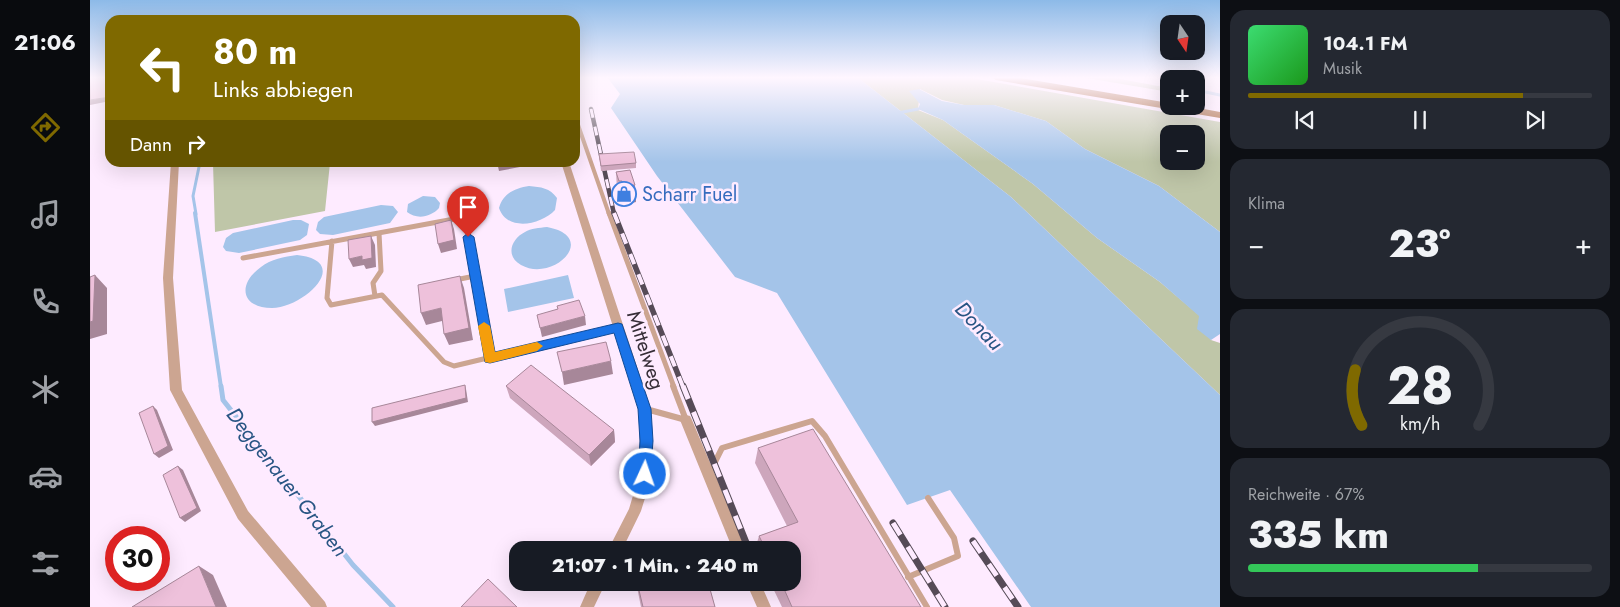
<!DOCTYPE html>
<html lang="de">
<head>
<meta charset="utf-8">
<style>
	body { margin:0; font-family:Jost,sans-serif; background:#242831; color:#f1f3f6; height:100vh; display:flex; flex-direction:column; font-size:19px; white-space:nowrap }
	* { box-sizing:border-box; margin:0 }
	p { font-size:16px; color:#9ea1a6 }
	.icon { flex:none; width:28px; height:28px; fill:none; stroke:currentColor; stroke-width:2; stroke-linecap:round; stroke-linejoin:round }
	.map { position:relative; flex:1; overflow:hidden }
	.drawer { display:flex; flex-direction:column; gap:10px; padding:10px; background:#0d0f14; width:400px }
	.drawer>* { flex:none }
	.guide { position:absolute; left:15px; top:15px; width:475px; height:152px; border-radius:15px; box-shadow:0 5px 20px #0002; background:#7f6900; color:#fff; overflow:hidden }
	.needle { width:32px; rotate:167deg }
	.buttons { position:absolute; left:1070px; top:15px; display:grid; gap:10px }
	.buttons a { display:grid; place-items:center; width:45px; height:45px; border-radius:10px; background:#171b24; box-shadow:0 5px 20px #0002; font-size:25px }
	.speed { position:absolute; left:15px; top:526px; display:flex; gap:10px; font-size:25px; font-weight:700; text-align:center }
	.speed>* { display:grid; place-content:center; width:65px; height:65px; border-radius:50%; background:#171b24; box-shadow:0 5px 20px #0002; line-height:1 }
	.speed .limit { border:8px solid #d22; background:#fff; color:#111 }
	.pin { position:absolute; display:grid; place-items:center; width:42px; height:42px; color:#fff; margin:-51px -21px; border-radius:50% 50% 50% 0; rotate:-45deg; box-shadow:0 0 5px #0007 }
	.pin .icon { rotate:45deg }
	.me { position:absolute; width:55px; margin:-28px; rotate:3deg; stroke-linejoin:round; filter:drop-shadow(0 0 4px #0008) }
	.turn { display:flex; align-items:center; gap:18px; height:105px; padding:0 25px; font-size:22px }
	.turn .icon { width:65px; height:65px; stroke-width:2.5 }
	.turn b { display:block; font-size:35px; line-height:42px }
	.then { display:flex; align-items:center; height:48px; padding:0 25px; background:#0003; gap:10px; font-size:19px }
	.big { font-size:38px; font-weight:800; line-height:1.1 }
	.drawer .card { flex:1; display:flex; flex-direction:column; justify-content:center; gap:8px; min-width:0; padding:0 18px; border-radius:15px; background:#242831 }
	.drawer .dial { align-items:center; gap:0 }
	.dial svg { height:130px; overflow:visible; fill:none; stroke:#363941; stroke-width:7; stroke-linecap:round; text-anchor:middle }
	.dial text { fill:#f1f3f6; stroke:none }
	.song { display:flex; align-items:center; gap:15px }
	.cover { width:60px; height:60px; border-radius:8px; background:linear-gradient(135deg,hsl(140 70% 55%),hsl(120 70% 35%)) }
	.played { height:5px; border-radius:2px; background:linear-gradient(90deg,#7f6900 80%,#363941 80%) }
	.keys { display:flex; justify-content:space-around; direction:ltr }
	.heat { display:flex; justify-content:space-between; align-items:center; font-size:28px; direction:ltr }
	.charge { height:8px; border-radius:4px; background:linear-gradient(90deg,#34c759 67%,#363941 0) }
	.trip { position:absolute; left:419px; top:541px; width:292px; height:50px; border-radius:15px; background:#171b24; box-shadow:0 5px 20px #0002; font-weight:800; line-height:50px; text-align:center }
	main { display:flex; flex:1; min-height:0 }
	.tabs { display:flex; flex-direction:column; width:90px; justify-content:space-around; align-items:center; background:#090b0e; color:#9ea1a6 }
	.tabs .icon { width:35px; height:35px }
	.tabs .active { color:#7f6900 }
	.tabs b { font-size:22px; color:#f1f3f6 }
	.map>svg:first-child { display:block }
</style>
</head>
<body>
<main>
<nav class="tabs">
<b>21:06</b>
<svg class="icon active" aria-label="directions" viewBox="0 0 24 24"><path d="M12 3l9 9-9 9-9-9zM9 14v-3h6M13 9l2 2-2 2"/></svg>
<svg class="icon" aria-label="music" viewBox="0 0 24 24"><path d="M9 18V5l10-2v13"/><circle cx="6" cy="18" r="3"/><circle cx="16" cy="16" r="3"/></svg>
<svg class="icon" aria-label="phone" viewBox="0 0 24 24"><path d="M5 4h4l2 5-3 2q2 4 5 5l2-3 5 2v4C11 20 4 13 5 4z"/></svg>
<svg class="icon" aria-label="climate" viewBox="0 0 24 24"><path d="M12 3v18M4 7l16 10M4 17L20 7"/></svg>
<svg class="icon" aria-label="car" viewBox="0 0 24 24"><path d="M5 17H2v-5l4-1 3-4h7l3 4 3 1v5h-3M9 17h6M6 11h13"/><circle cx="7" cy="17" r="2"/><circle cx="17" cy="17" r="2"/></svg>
<svg class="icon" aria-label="filters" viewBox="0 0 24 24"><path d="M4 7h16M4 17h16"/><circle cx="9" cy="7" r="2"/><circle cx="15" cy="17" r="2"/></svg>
</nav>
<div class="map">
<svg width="1130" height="607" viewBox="0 0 1130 607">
	<rect width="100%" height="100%" fill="#feebff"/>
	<path fill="#bfc6a8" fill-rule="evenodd" d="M767,77h108l255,45v110l-61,-46 -74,-37 -39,-28 -52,-16h-30l-22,-5 -22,-11 -2,21 25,10 90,64 64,54 63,44 40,34 11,24 9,3v52l-209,-198zM1079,134h27v27h-27z
		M991,77h28l60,11v4z
		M123,163h117l-5,48 -110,21z"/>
	<path fill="#a4c4e9" d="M517,77h250l154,120 209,198v212h-189l-81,-117 -43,15 -130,-212 -42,-16 -78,-101 -46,-68 9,-14z
		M829,89l23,12 22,4h30l52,16 39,28 74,37 61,46v102l-9,6 -14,-11 2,-13 -39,-34 -63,-44 -64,-54 -90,-64 -25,-11 2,-5 -11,-13z
		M439,186c12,1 21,2 28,12l-2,12c-14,15 -48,22 -56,-2 4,-15 17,-20 30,-22z
		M377,188l11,1 5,6v4l-9,7h-18l-5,-6 1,-4z
		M333,196l12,1 5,6 -1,5c-8,9 -22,12 -32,4l1,-8z
		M291,205l12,1 5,6 -8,11 -57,12 -13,-1 -4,-4 2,-8 6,-5z
		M203,220h8l8,4 -2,11 -7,5 -61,13 -13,-2 -3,-4 3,-9 7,-5z
		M457,227c53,10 6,56 -26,38 -16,-9 -10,-26 4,-33 6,-4 14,-4 22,-5z
		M207,255c56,6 8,52 -25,53 -31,0 -35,-24 -11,-41 10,-8 23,-10 36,-12z
		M478,275l6,23 -66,14 -4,-23z"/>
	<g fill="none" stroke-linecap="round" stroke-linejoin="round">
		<path stroke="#a4c4e9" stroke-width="3" d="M1106,90l24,5
			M808,113l20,-4
			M106,214l-3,-18 7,-34"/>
		<path stroke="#a4c4e9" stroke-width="4" d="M105,213l26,174"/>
		<path stroke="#a4c4e9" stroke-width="5" d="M131,386l2,14 130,165 40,42"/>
		<path stroke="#cca591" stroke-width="4" d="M487,122l32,92"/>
		<path stroke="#cca591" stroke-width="5" d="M519,213l65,174
			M242,241l-5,57 4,7 51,-10 62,67 10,4 164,-39
			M153,258l222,-41 25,141
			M365,280l20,-4
			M285,296l-2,-13 8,-12 -2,-38"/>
		<path stroke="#cca591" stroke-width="6" d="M583,386l13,34
			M556,409l40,11
			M619,474l13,-26 90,-27 13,15 102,171
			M818,577l50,-21 -4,-18 -26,-40"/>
		<path fill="#cca591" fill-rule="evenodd" d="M81,162h8l-6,116 9,112 66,121 77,91 2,5h-16l-73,-88 -68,-129 -7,-112z
			M471,162h8l82,247 1,48 -2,25 -9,29 -19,39h-14l21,-41 8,-27 3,-25 -1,-48z
			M596,415l4,1 2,4 55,130h-14l-53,-130 2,-4z
			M501,582h15l-12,25h-14z
			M656,582h14l11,25h-14z"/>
		<path fill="#984916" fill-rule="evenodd" d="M901,77h24l154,26v3h19l32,6v6l-224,-38z"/>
		<defs>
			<path id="rail-far2" d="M501,109l23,105"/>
			<path id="rail-far1" d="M524,213l69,174"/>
			<path id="rail" d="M593,386l64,159
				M803,523l52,84
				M883,541l45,66"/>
		</defs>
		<use href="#rail-far2" stroke="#564b57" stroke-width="4.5"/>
		<use href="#rail-far1" stroke="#564b57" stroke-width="5.5"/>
		<use href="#rail" stroke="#564b57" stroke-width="7"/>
		<use href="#rail-far2" stroke="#feebff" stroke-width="3" stroke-dasharray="9" stroke-linecap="butt"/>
		<use href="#rail-far1" stroke="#feebff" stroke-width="4" stroke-dasharray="11" stroke-linecap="butt"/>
		<use href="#rail" stroke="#feebff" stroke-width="5" stroke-dasharray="14" stroke-linecap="butt"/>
	</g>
	<path fill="#cda6bc" d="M509,154l37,9v5l-35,3z
		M540,170l6,32 -11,2 -2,-6h-3l-3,-8 -1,-18z
		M416,386l108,44 1,12 -24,24 -81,-68z
		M668,448l163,159h-139l-12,-25h22v-32h-37v-1l4,-13 28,-10 -32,-63z
		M546,582h72l7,25h-74z"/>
	<path fill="#a78799" d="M20,97v4l-20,4v-5z
		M407,162h49l-47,9z
		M545,185l1,17 -11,2 -1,-18z
		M361,220l3,9 3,20 -16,4 -3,-9z
		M281,236l4,9 1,22 -10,2 -2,-4 -11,2 -4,-8 13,-3z
		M5,275l12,13v46l-17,5v-17z
		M370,276l4,12 9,52 -24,5 -5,-11z
		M351,308l5,12 -20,5 -5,-12z
		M495,316l1,9 -44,12 -2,-9z
		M521,361l2,13 -49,11 -2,-13z
		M375,385l1,4 2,13 -93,24 -3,-4z
		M63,406l4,4 16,40 -14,8 -5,-4z
		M524,430l1,12 -24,24 -2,-11z
		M88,466l5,4 18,41 -16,11 -5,-4z
		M109,566l14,9 14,32h-11z"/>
	<path fill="#eec1db" stroke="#a78799" d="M0,77h20v20l-20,3z
		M544,152l2,11 -35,3 -2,-12z
		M540,170l5,15 -11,1 -2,-5h-3l-3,-9z
		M361,220l3,20 -16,4 -3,-20z
		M281,236l1,22 -10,2v-4l-13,3 -1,-19z
		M5,275l-2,46 -3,1v-45z
		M370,276l9,52 -25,6 -3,-26 -20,5 -3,-28z
		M489,300l6,16 -45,12 -3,-13 21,-6 -1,-3z
		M516,342l5,19 -49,11 -5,-20z
		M441,365l83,65 -25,25 -83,-69z
		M375,385l1,13 -94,24v-14z
		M63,406l15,40 -14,8 -15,-41z
		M723,429l108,178h-129l-11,-25h11v-32h-26l-7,-14 39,-14 -40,-74z
		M88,466l19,42 -17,10 -17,-43z
		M109,566l17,41h-84z
		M398,579l29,28h-56z
		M547,582h71l7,25h-72z"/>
	<linearGradient id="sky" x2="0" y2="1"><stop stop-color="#8dbae8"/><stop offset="0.48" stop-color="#fff6ff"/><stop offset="1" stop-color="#fff6ff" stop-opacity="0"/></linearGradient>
	<rect width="1130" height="162" fill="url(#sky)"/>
	<path fill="#1a73e8" stroke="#114b97" d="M378,233l6,4 21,115 123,-29 4,1 29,85 2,32 -3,38 -5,2 -5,-2 -2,-5 2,-33 -2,-32 -24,-76 -124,30 -5,-1 -22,-125z"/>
	<path fill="#f59e0b" d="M394,322l6,4 5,26 42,-10 6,4 -6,5 -47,12 -5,-1 -7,-36z"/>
	<defs>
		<symbol id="shop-ring" viewBox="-11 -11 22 22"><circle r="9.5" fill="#feebff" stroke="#3f7fe0" stroke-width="1.5"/><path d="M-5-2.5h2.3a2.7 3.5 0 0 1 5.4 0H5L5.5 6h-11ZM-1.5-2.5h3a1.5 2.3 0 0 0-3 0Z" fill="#3f7fe0"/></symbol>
	</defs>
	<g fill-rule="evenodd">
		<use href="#shop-ring" x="520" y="180" width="28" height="28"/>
	</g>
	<g text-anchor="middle" stroke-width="5" stroke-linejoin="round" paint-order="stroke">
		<g font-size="20" fill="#366cbe" stroke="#feebff" text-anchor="start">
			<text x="552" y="201">Scharr Fuel</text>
		</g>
		<g font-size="20" fill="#362d37" stroke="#feebff">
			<text transform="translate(556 350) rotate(72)" y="7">Mittelweg</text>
		</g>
		<g font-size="21" font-style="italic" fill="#285584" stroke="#feebff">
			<text transform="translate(889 326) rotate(46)" y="7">Donau</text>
			<text transform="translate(197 482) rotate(52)" y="7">Deggenauer Graben</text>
		</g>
	</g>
</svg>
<div class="buttons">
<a><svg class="needle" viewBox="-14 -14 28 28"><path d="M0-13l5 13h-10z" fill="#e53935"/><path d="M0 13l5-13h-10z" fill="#9ea1a6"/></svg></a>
<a>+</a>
<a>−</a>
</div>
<div class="speed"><div class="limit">30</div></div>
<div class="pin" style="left:378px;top:237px;background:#d93025"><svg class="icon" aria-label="arrive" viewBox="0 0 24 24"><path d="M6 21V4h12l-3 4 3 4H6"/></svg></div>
<svg class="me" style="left:555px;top:474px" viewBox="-20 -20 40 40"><circle r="17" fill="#1a73e8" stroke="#fff" stroke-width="3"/><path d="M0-11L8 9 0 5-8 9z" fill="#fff"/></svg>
<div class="trip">21:07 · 1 Min. · 240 m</div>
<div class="guide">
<div class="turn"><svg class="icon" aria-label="left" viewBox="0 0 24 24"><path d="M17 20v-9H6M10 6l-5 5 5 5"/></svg><div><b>80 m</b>Links abbiegen</div></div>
<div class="then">Dann<svg class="icon" aria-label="right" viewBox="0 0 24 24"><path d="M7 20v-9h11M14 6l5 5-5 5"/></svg></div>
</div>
</div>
<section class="drawer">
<div class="card">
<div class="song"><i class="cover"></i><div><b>104.1 FM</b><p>Musik</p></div></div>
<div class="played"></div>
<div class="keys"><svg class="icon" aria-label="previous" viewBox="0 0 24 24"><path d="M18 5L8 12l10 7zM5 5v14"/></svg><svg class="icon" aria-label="pause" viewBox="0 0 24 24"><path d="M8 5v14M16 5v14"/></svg><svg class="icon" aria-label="next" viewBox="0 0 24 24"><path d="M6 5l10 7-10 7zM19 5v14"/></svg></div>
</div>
<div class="card"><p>Klima</p>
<div class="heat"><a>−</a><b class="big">23°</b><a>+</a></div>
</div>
<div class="card dial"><svg viewBox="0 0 100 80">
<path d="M14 69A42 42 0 1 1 86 69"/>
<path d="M14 69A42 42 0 0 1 10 35" stroke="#7f6900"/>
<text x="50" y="56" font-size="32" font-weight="700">28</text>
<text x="50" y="72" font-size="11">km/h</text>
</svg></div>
<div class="card"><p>Reichweite · 67%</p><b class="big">335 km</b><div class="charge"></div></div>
</section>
</main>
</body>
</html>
